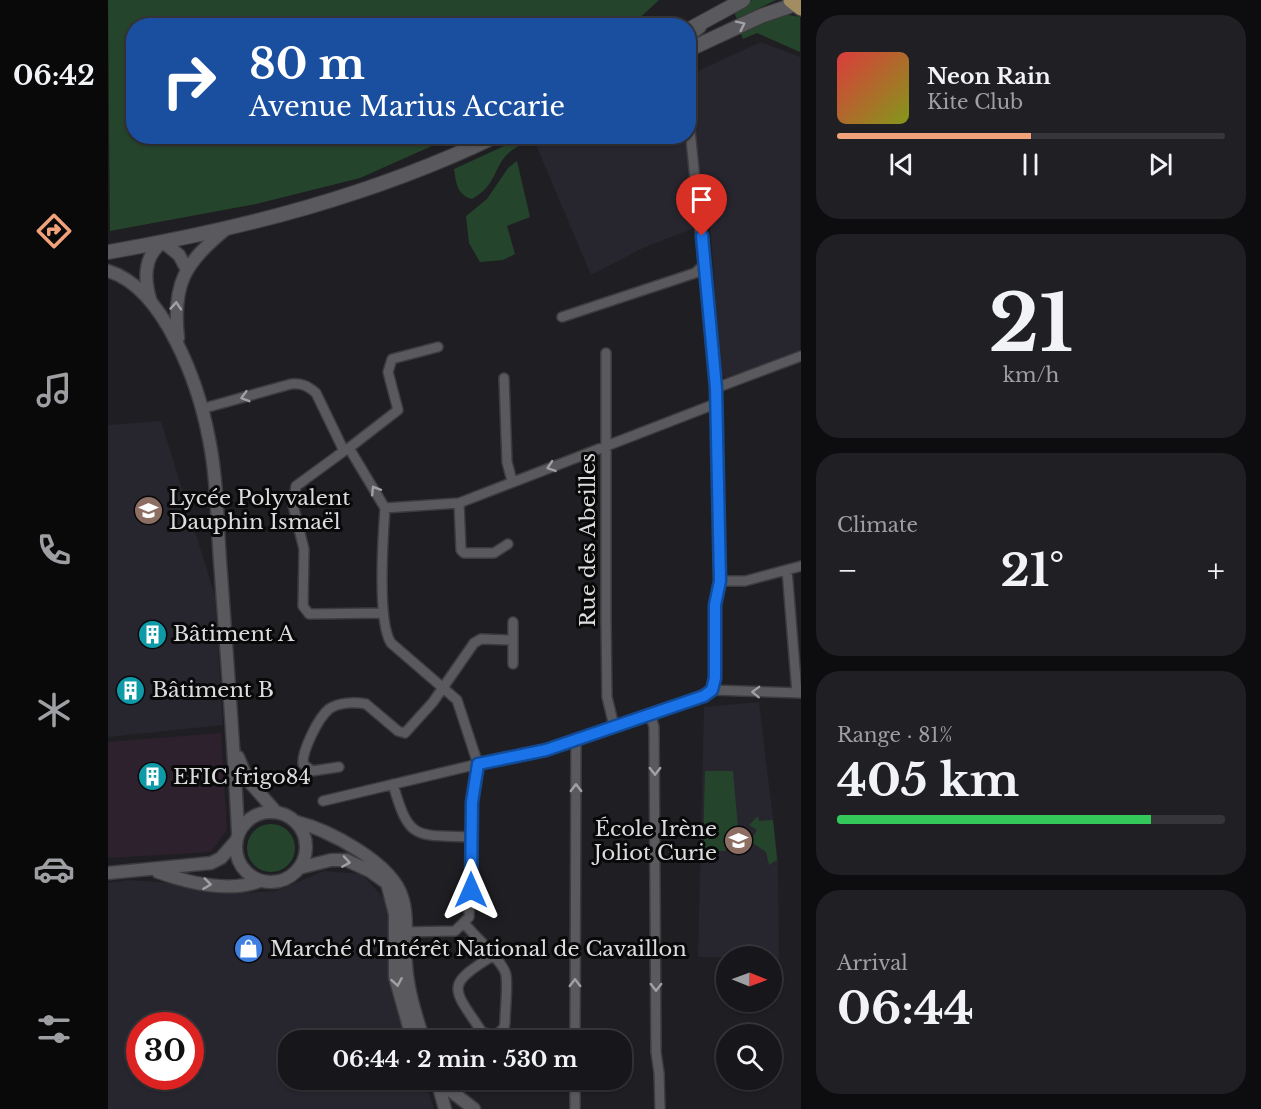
<!DOCTYPE html>
<html lang="en">
<head>
<meta charset="utf-8">
<style>
	body { margin:0; font-family:"Libre Baskerville",serif; background:#201f23; color:#f1f3f6; height:100vh; display:flex; flex-direction:column; font-size:22px; white-space:nowrap }
	* { box-sizing:border-box; margin:0 }
	p { font-size:20px; color:#9e9fa2 }
	.icon { flex:none; width:33px; height:33px; fill:none; stroke:currentColor; stroke-width:2; stroke-linecap:round; stroke-linejoin:round }
	.map { position:relative; flex:1; overflow:hidden }
	.panel { display:flex; flex-direction:column; gap:15px; padding:15px; background:#0d0c0e; width:460px }
	.panel>* { flex:none }
	.hud { position:absolute; left:18px; top:18px; width:570px; height:126px; border-radius:24px; box-shadow:0 2px 4px #0004,0 0 0 2px #363539; background:#1a4fa0; color:#fff; overflow:hidden }
	.needle { width:39px; rotate:91deg }
	.buttons { position:absolute; left:608px; top:946px; display:grid; gap:12px }
	.buttons a { display:grid; place-items:center; width:66px; height:66px; border-radius:50%; background:#17161a; box-shadow:0 2px 4px #0004,0 0 0 2px #363539; font-size:30px }
	.speed { position:absolute; left:18px; top:1012px; display:flex; gap:12px; font-size:30px; font-weight:700; text-align:center }
	.speed>* { display:grid; place-content:center; width:78px; height:78px; border-radius:50%; background:#17161a; box-shadow:0 2px 4px #0004,0 0 0 2px #363539; line-height:1 }
	.speed .limit { border:9px solid #d22; background:#fff; color:#111 }
	.pin { position:absolute; display:grid; place-items:center; width:51px; height:51px; color:#fff; margin:-62px -26px; border-radius:50% 50% 50% 0; rotate:-45deg; box-shadow:0 0 6px #0007 }
	.pin .icon { rotate:45deg }
	.me { position:absolute; width:66px; margin:-33px; rotate:0deg; stroke-linejoin:round; filter:drop-shadow(0 0 4px #0008) }
	.turn { display:flex; align-items:center; gap:21px; height:126px; padding:0 24px; font-size:27px }
	.turn .icon { width:78px; height:78px; stroke-width:2.5 }
	.turn b { display:block; font-size:42px; line-height:51px }
	.big { font-size:45px; font-weight:700; line-height:1.1 }
	.panel .card { flex:1; display:flex; flex-direction:column; justify-content:center; gap:9px; min-width:0; padding:0 21px; border-radius:24px; background:#201f23 }
	.panel .dial { align-items:center; gap:0 }
	.dial b { font-size:78px; line-height:1 }
	.song { display:flex; align-items:center; gap:18px }
	.cover { width:72px; height:72px; border-radius:9px; background:linear-gradient(135deg,hsl(0 70% 55%),hsl(70 70% 35%)) }
	.played { height:6px; border-radius:3px; background:linear-gradient(90deg,#f1a27b 50%,#363539 50%) }
	.keys { display:flex; justify-content:space-around; direction:ltr }
	.heat { display:flex; justify-content:space-between; align-items:center; font-size:33px; direction:ltr }
	.charge { height:9px; border-radius:4px; background:linear-gradient(90deg,#34c759 81%,#363539 0) }
	.trip { position:absolute; left:170px; top:1030px; width:354px; height:60px; border-radius:24px; background:#17161a; box-shadow:0 2px 4px #0004,0 0 0 2px #363539; font-weight:700; line-height:60px; text-align:center }
	main { display:flex; flex:1; min-height:0 }
	.dock { display:flex; flex-direction:column; width:108px; justify-content:space-around; align-items:center; background:#09090a; color:#9e9fa2 }
	.dock .icon { width:42px; height:42px }
	.dock .active { color:#f1a27b }
	.dock b { font-size:27px; color:#f1f3f6 }
	.map>svg:first-child { display:block }
</style>
</head>
<body>
<main>
<nav class="dock">
<b>06:42</b>
<svg class="icon active" aria-label="directions" viewBox="0 0 24 24"><path d="M12 3l9 9-9 9-9-9zM9 14v-3h6M13 9l2 2-2 2"/></svg>
<svg class="icon" aria-label="music" viewBox="0 0 24 24"><path d="M9 18V5l10-2v13"/><circle cx="6" cy="18" r="3"/><circle cx="16" cy="16" r="3"/></svg>
<svg class="icon" aria-label="phone" viewBox="0 0 24 24"><path d="M5 4h4l2 5-3 2q2 4 5 5l2-3 5 2v4C11 20 4 13 5 4z"/></svg>
<svg class="icon" aria-label="climate" viewBox="0 0 24 24"><path d="M12 3v18M4 7l16 10M4 17L20 7"/></svg>
<svg class="icon" aria-label="car" viewBox="0 0 24 24"><path d="M5 17H2v-5l4-1 3-4h7l3 4 3 1v5h-3M9 17h6M6 11h13"/><circle cx="7" cy="17" r="2"/><circle cx="17" cy="17" r="2"/></svg>
<svg class="icon" aria-label="filters" viewBox="0 0 24 24"><path d="M4 7h16M4 17h16"/><circle cx="9" cy="7" r="2"/><circle cx="15" cy="17" r="2"/></svg>
</nav>
<div class="map">
<svg width="693" height="1109" viewBox="0 0 693 1109">
	<rect width="100%" height="100%" fill="#1f1e22"/>
	<path fill="#27262f" fill-rule="evenodd" d="M653,42l39,15v294l-70,28 -9,-3 -11,-154 -67,26 -52,27 -55,-130 19,-8 133,-1 1,-61z
		M53,421l54,175 8,129 -115,12v-312z
		M651,702l19,159 1,98 -81,-2 6,-250z
		M216,871l38,3 26,29 4,91 17,47h-121v39h136l10,29h-326v-226l21,-3 41,3 52,11 54,-3zM32,1026h50v51h-50z"/>
	<path fill="#2e212e" d="M113,733l6,97 -16,22 -103,6v-116z"/>
	<path fill="#25442c" d="M0,0h551l-28,26h-497v110l318,1 -92,41 -104,26 -146,27z
		M644,0h24l-39,19 -4,-9z
		M676,14l16,3v35l-43,-19 -14,6 -2,-5z
		M418,136l6,1 1,3c-7,3 -16,6 -22,11 -18,14 -13,34 -39,48 -15,-4 -16,-16 -18,-30z
		M409,161l13,56 -23,9 8,28 -12,6 -23,2 -11,-19 -3,-27 21,-17 21,-31z
		M597,771h28l5,57 -13,23h-22z
		M650,816l1,5 14,-1 4,40 -8,5 -3,-13 -16,-11 7,-11 -8,-5z
		M139 848a24 24 0 1 1 48 0a24 24 0 1 1-48 0Z"/>
	<g fill="none" stroke-linecap="round" stroke-linejoin="round">
		<defs>
			<path id="minor" d="M580,38l13,-10
				M580,110l28,278 3,193 -4,24v74l-3,11
				M454,317l133,-44 10,-9
				M498,353v269l1,75 7,29
				M396,378l3,84 5,19
				M608,388l85,-32
				M93,409l90,-25c11,-1 17,2 25,9l28,58 5,-3 36,60 74,-5 256,-99
				M241,448l49,-38 -10,-38 4,-13 46,-12
				M236,451l-48,35 -3,19 11,44 -1,57 6,8 74,-1
				M351,503l2,47 3,3h30l14,-9
				M679,570l10,123
				M611,581h26l56,-15
				M405,664v-42
				M604,690l89,3
				M542,713l4,14 2,325 3,21 1,36
				M231,767l-27,4 -9,-7c-1,-13 15,-46 26,-55 10,-7 26,-7 37,-5l32,27 7,2 28,-31 41,-59 7,-4 32,1
				M285,784c16,57 22,51 78,53
				M215,801l155,-37 -21,-64 -66,-57c-14,-21 -8,-107 -6,-135
				M357,924c10,13 39,38 41,51 2,15 -1,32 -1,47l-1,6 -9,8 -13,-4c-30,-45 -38,-46 12,-77
				M294,932l53,-1 14,-14 3,-115 6,-38 68,-14 146,-50 20,-10
				M467,1041l1,-301
				M467,1109v-29"/>
			<path id="tertiary" d="M0,271c57,17 91,115 101,168 9,44 8,91 12,135 6,86 13,172 17,258
				M42,299c-6,-21 -6,-44 13,-57l16,13 7,13
				M70,338c-6,-55 7,-75 48,-109
				M130,757l9,22 29,33
				M128 847a35 35 0 1 1 70 0a35 35 0 1 1-70 0Z
				M189,822c32,8 95,41 105,75 7,21 2,46 4,68 2,27 10,51 18,76
				M191,868l32,-8h15l24,11 17,12 8,31v63l18,64
				M50,872c31,11 71,21 102,9
				M0,873l103,-10 10,-5 14,-16
				M329,1080l37,29
				M329,1080l8,29"/>
			<path id="secondary" d="M580,30l55,-30
				M580,50l73,-34 35,-12
				M0,252c134,-23 266,-57 388,-116"/>
			<path id="primary" d="M683,0l10,8"/>
		</defs>
		<use href="#minor" stroke="#3c3b3e" stroke-width="12"/>
		<use href="#tertiary" stroke="#3c3b3e" stroke-width="15"/>
		<use href="#secondary" stroke="#3c3b3e" stroke-width="16"/>
		<use href="#primary" stroke="#3c3b3e" stroke-width="18"/>
		<use href="#minor" stroke="#5a595d" stroke-width="9"/>
		<use href="#tertiary" stroke="#5a595d" stroke-width="12"/>
		<use href="#secondary" stroke="#5a595d" stroke-width="14"/>
		<use href="#primary" stroke="#a28d63" stroke-width="15"/>
	</g>
	<defs><path id="oneway-chevron" d="M-2-3.5L2.5 0L-2 3.5" fill="none" stroke-width="1.6" stroke-linecap="round" stroke-linejoin="round" transform="scale(1.5)"/></defs>
	<g stroke="#a2a0a4">
		<use href="#oneway-chevron" transform="translate(633 25) rotate(-26)"/>
		<use href="#oneway-chevron" transform="translate(68 306) rotate(-86)"/>
		<use href="#oneway-chevron" transform="translate(137 397) rotate(164)"/>
		<use href="#oneway-chevron" transform="translate(443 467) rotate(161)"/>
		<use href="#oneway-chevron" transform="translate(267 490) rotate(-122)"/>
		<use href="#oneway-chevron" transform="translate(648 692) rotate(-178)"/>
		<use href="#oneway-chevron" transform="translate(547 771) rotate(90)"/>
		<use href="#oneway-chevron" transform="translate(468 788) rotate(-90)"/>
		<use href="#oneway-chevron" transform="translate(238 862) rotate(9)"/>
		<use href="#oneway-chevron" transform="translate(99 884) rotate(7)"/>
		<use href="#oneway-chevron" transform="translate(289 982) rotate(80)"/>
		<use href="#oneway-chevron" transform="translate(467 983) rotate(-90)"/>
		<use href="#oneway-chevron" transform="translate(548 987) rotate(90)"/>
	</g>
	<g fill="none" stroke-linecap="round" stroke-linejoin="round">
		<defs>
			<path id="route" d="M363,890l1,-88 6,-38 68,-14 158,-54 8,-6 3,-12v-73l5,-24 -4,-193 -14,-152"/>
		</defs>
		<use href="#route" stroke="#114b97" stroke-width="15"/>
		<use href="#route" stroke="#1a73e8" stroke-width="10"/>
	</g>
	<defs>
		<symbol id="school-disc" viewBox="-11 -11 22 22"><circle r="9.5" fill="#8d6e63" stroke="#09090a"/><path d="M0-5L7-2L0 1L-7-2ZM-4 1L0 2.5L4 1V4Q0 6-4 4Z" fill="#fff"/></symbol>
		<symbol id="building-disc" viewBox="-11 -11 22 22"><circle r="9.5" fill="#0f9aa8" stroke="#09090a"/><path d="M-4-6H4V6H1V3H-1V6H-4ZM-2.5-4.3h1.7v1.8h-1.7ZM.8-4.3h1.7v1.8H.8ZM-2.5-1h1.7V.8h-1.7ZM.8-1h1.7V.8H.8Z" fill="#fff"/></symbol>
		<symbol id="shop-disc" viewBox="-11 -11 22 22"><circle r="9.5" fill="#3f7fe0" stroke="#09090a"/><path d="M-5-2.5h2.3a2.7 3.5 0 0 1 5.4 0H5L5.5 6h-11ZM-1.5-2.5h3a1.5 2.3 0 0 0-3 0Z" fill="#fff"/></symbol>
	</defs>
	<g fill-rule="evenodd">
		<use href="#school-disc" x="24" y="494" width="33" height="33"/>
		<use href="#building-disc" x="28" y="618" width="33" height="33"/>
		<use href="#building-disc" x="6" y="674" width="33" height="33"/>
		<use href="#building-disc" x="28" y="760" width="33" height="33"/>
		<use href="#school-disc" x="614" y="824" width="33" height="33"/>
		<use href="#shop-disc" x="124" y="932" width="33" height="33"/>
	</g>
	<g text-anchor="middle" stroke-width="6" stroke-linejoin="round" paint-order="stroke">
		<g font-size="21" fill="#dcdbde" stroke="#09090a" text-anchor="start">
			<text x="61" y="505">Lycée Polyvalent<tspan x="61" dy="24">Dauphin Ismaël</tspan></text>
			<text x="65" y="641">Bâtiment A</text>
			<text x="44" y="697">Bâtiment B</text>
			<text x="65" y="784">EFIC frigo84</text>
			<text x="609" y="836" text-anchor="end">École Irène<tspan x="609" dy="24">Joliot Curie</tspan></text>
			<text x="162" y="956">Marché d'Intérêt National de Cavaillon</text>
		</g>
		<g font-size="21" fill="#dcdbde" stroke="#09090a">
			<text transform="translate(480 540) rotate(-90)" y="7">Rue des Abeilles</text>
		</g>
	</g>
</svg>
<div class="buttons">
<a><svg class="needle" viewBox="-14 -14 28 28"><path d="M0-13l5 13h-10z" fill="#e53935"/><path d="M0 13l5-13h-10z" fill="#9e9fa2"/></svg></a>
<a><svg class="icon" aria-label="search" viewBox="0 0 24 24"><circle cx="10" cy="10" r="6"/><path d="M15 15l6 6"/></svg></a>
</div>
<div class="speed"><div class="limit">30</div></div>
<div class="pin" style="left:594px;top:236px;background:#d93025"><svg class="icon" aria-label="arrive" viewBox="0 0 24 24"><path d="M6 21V4h12l-3 4 3 4H6"/></svg></div>
<svg class="me" style="left:363px;top:890px" viewBox="-20 -20 40 40"><path d="M0-17L14 15 0 8-14 15z" fill="#1a73e8" stroke="#fff" stroke-width="4"/></svg>
<div class="trip">06:44 · 2 min · 530 m</div>
<div class="hud">
<div class="turn"><svg class="icon" aria-label="right" viewBox="0 0 24 24"><path d="M7 20v-9h11M14 6l5 5-5 5"/></svg><div><b>80 m</b>Avenue Marius Accarie</div></div>
</div>
</div>
<section class="panel">
<div class="card">
<div class="song"><i class="cover"></i><div><b>Neon Rain</b><p>Kite Club</p></div></div>
<div class="played"></div>
<div class="keys"><svg class="icon" aria-label="previous" viewBox="0 0 24 24"><path d="M18 5L8 12l10 7zM5 5v14"/></svg><svg class="icon" aria-label="pause" viewBox="0 0 24 24"><path d="M8 5v14M16 5v14"/></svg><svg class="icon" aria-label="next" viewBox="0 0 24 24"><path d="M6 5l10 7-10 7zM19 5v14"/></svg></div>
</div>
<div class="card dial"><b>21</b><p>km/h</p></div>
<div class="card"><p>Climate</p>
<div class="heat"><a>−</a><b class="big">21°</b><a>+</a></div>
</div>
<div class="card"><p>Range · 81%</p><b class="big">405 km</b><div class="charge"></div></div>
<div class="card"><p>Arrival</p><b class="big">06:44</b></div>
</section>
</main>
</body>
</html>
